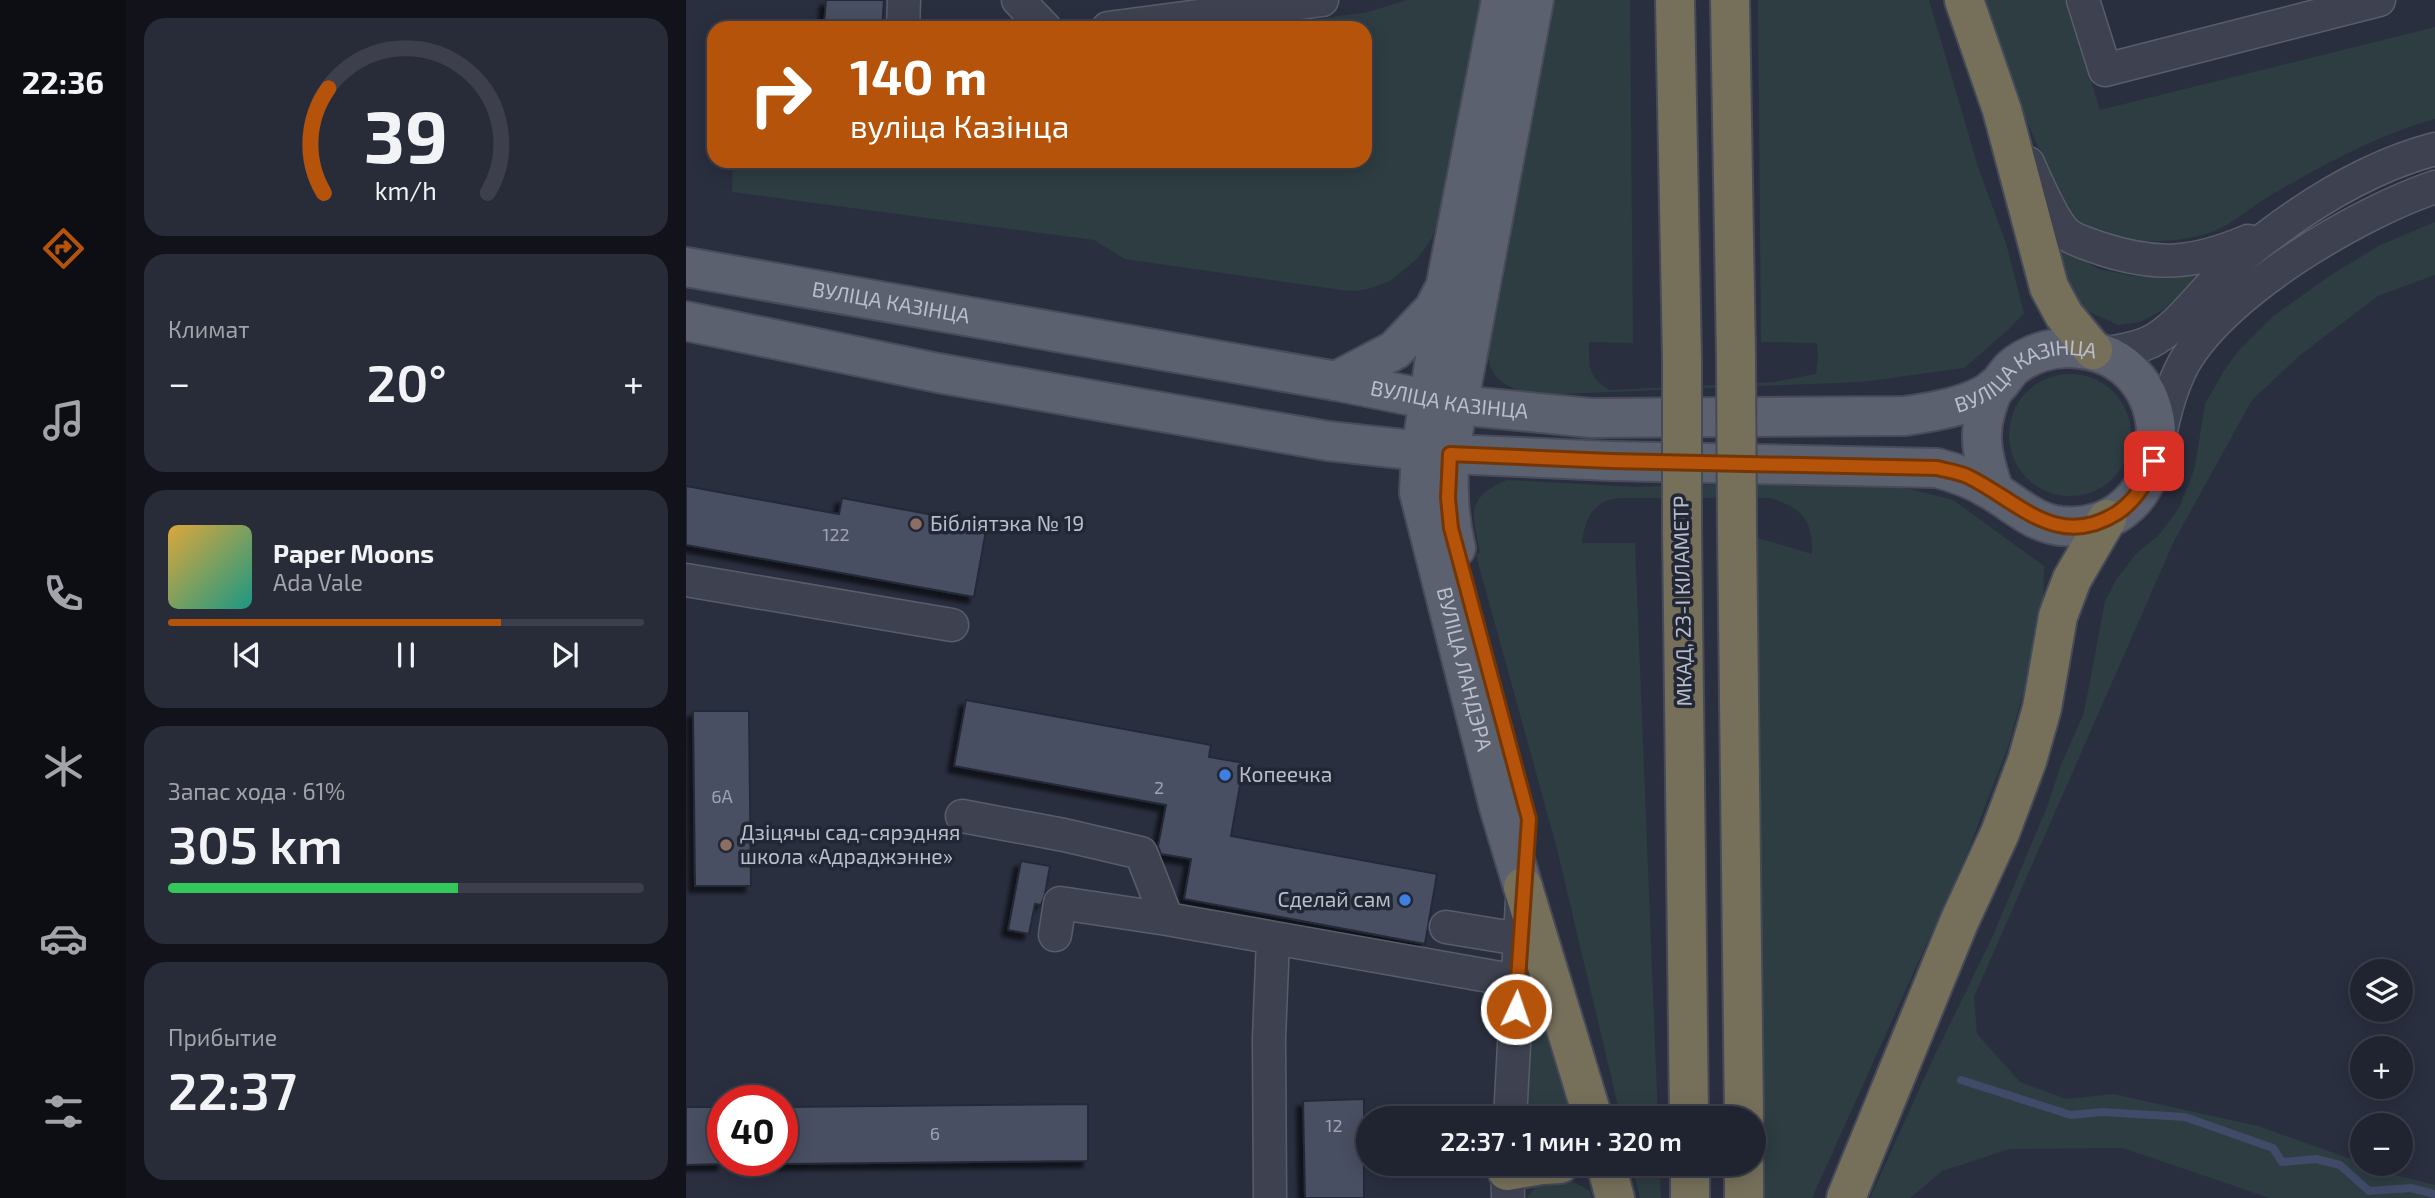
<!DOCTYPE html>
<html lang="ru">
<head>
<meta charset="utf-8">
<style>
	body { margin:0; font-family:"Exo 2",sans-serif; background:#282b38; color:#f1f3f6; height:100vh; display:flex; flex-direction:column; font-size:26px; white-space:nowrap }
	* { box-sizing:border-box; margin:0 }
	p { font-size:23px; color:#a2a4ab }
	.icon { flex:none; width:38px; height:38px; fill:none; stroke:currentColor; stroke-width:2; stroke-linecap:round; stroke-linejoin:round }
	.map { position:relative; flex:1; overflow:hidden }
	.sheet { display:flex; flex-direction:column; gap:18px; padding:18px; background:#12131a; width:560px }
	.sheet>* { flex:none }
	.hud { position:absolute; left:21px; top:21px; width:665px; height:147px; border-radius:21px; box-shadow:0 4px 18px #0003,0 0 0 2px #3d404c; background:#b45309; color:#fff; overflow:hidden }
	.fabs { position:absolute; left:1664px; top:959px; display:grid; gap:14px }
	.fabs a { display:grid; place-items:center; width:63px; height:63px; border-radius:50%; background:#202330; box-shadow:0 4px 18px #0003,0 0 0 2px #3d404c; font-size:35px }
	.speed { position:absolute; left:21px; top:1085px; display:flex; gap:14px; font-size:35px; font-weight:700; text-align:center }
	.speed>* { display:grid; place-content:center; width:91px; height:91px; border-radius:50%; background:#202330; box-shadow:0 4px 18px #0003,0 0 0 2px #3d404c; line-height:1 }
	.speed .limit { border:10px solid #d22; background:#fff; color:#111 }
	.pin { position:absolute; display:grid; place-items:center; width:60px; height:60px; color:#fff; margin:-30px; border-radius:14px; box-shadow:0 4px 10px #0006 }
	.me { position:absolute; width:77px; margin:-38px; rotate:3deg; stroke-linejoin:round; filter:drop-shadow(0 0 5px #0008) }
	.turn { display:flex; align-items:center; gap:24px; height:147px; padding:0 28px; font-size:32px }
	.turn .icon { width:91px; height:91px; stroke-width:2.5 }
	.turn b { display:block; font-size:49px; line-height:60px }
	.big { font-size:52px; font-weight:600; line-height:1.1 }
	.sheet .tile { flex:1; display:flex; flex-direction:column; justify-content:center; gap:10px; min-width:0; padding:0 24px; border-radius:21px; background:#282b38 }
	.sheet .dial { align-items:center; gap:0 }
	.dial svg { height:182px; overflow:visible; fill:none; stroke:#3d404c; stroke-width:7; stroke-linecap:round; text-anchor:middle }
	.dial text { fill:#f1f3f6; stroke:none }
	.song { display:flex; align-items:center; gap:21px }
	.cover { width:84px; height:84px; border-radius:10px; background:linear-gradient(135deg,hsl(40 70% 55%),hsl(170 70% 35%)) }
	.played { height:7px; border-radius:4px; background:linear-gradient(90deg,#b45309 70%,#3d404c 70%) }
	.keys { display:flex; justify-content:space-around; direction:ltr }
	.heat { display:flex; justify-content:space-between; align-items:center; font-size:38px; direction:ltr }
	.charge { height:10px; border-radius:5px; background:linear-gradient(90deg,#34c759 61%,#3d404c 0) }
	.trip { position:absolute; left:670px; top:1106px; width:410px; height:70px; border-radius:35px; background:#202330; box-shadow:0 4px 18px #0003,0 0 0 2px #3d404c; font-weight:600; line-height:70px; text-align:center }
	main { display:flex; flex:1; min-height:0 }
	.menu { display:flex; flex-direction:column; width:126px; justify-content:space-around; align-items:center; background:#0d0e13; color:#a2a4ab }
	.menu .icon { width:49px; height:49px }
	.menu .current { color:#b45309 }
	.menu b { font-size:32px; color:#f1f3f6 }
	.map>svg:first-child { display:block }
</style>
</head>
<body>
<main>
<nav class="menu">
<b>22:36</b>
<svg class="icon current" aria-label="directions" viewBox="0 0 24 24"><path d="M12 3l9 9-9 9-9-9zM9 14v-3h6M13 9l2 2-2 2"/></svg>
<svg class="icon" aria-label="music" viewBox="0 0 24 24"><path d="M9 18V5l10-2v13"/><circle cx="6" cy="18" r="3"/><circle cx="16" cy="16" r="3"/></svg>
<svg class="icon" aria-label="phone" viewBox="0 0 24 24"><path d="M5 4h4l2 5-3 2q2 4 5 5l2-3 5 2v4C11 20 4 13 5 4z"/></svg>
<svg class="icon" aria-label="climate" viewBox="0 0 24 24"><path d="M12 3v18M4 7l16 10M4 17L20 7"/></svg>
<svg class="icon" aria-label="car" viewBox="0 0 24 24"><path d="M5 17H2v-5l4-1 3-4h7l3 4 3 1v5h-3M9 17h6M6 11h13"/><circle cx="7" cy="17" r="2"/><circle cx="17" cy="17" r="2"/></svg>
<svg class="icon" aria-label="filters" viewBox="0 0 24 24"><path d="M4 7h16M4 17h16"/><circle cx="9" cy="7" r="2"/><circle cx="15" cy="17" r="2"/></svg>
</nav>
<section class="sheet">
<div class="tile dial"><svg viewBox="0 0 100 80">
<path d="M14 69A42 42 0 1 1 86 69"/>
<path d="M14 69A42 42 0 0 1 16 23" stroke="#b45309"/>
<text x="50" y="56" font-size="32" font-weight="700">39</text>
<text x="50" y="72" font-size="11">km/h</text>
</svg></div>
<div class="tile"><p>Климат</p>
<div class="heat"><a>−</a><b class="big">20°</b><a>+</a></div>
</div>
<div class="tile">
<div class="song"><i class="cover"></i><div><b>Paper Moons</b><p>Ada Vale</p></div></div>
<div class="played"></div>
<div class="keys"><svg class="icon" aria-label="previous" viewBox="0 0 24 24"><path d="M18 5L8 12l10 7zM5 5v14"/></svg><svg class="icon" aria-label="pause" viewBox="0 0 24 24"><path d="M8 5v14M16 5v14"/></svg><svg class="icon" aria-label="next" viewBox="0 0 24 24"><path d="M6 5l10 7-10 7zM19 5v14"/></svg></div>
</div>
<div class="tile"><p>Запас хода · 61%</p><b class="big">305 km</b><div class="charge"></div></div>
<div class="tile"><p>Прибытие</p><b class="big">22:37</b></div>
</section>
<div class="map">
<svg width="1749" height="1198" viewBox="0 0 1749 1198">
	<defs>
		<filter id="shadow"><feDropShadow dx="-6" dy="6" stdDeviation="2" flood-color="#0009"/></filter>
	</defs>
	<rect width="100%" height="100%" fill="#2a2f40"/>
	<path fill="#2d3d42" d="M721,0h74l-37,205 -12,33 -15,21 -27,22 -22,8 -13,2 -14,-1 -216,-31 -31,-19 -362,-48 1,-31h632v-133h-57l2,-8 58,-8z
		M855,0h89l3,343 -44,-1c0,23 -2,35 21,48l164,-8 42,-8 2,-16 -1,-15 -56,-1 -3,-342h171l50,170 27,73 18,70 -16,17 -44,38 -102,14 -327,13c-37,-11 -42,-13 -51,-51z
		M1299,0h81l34,110 335,-83v92c-59,16 -120,50 -172,81 -16,10 -32,25 -49,31 -41,16 -121,17 -148,-24 -6,-8 -8,-20 -12,-29 -6,-13 -13,-26 -19,-38 -20,-45 -34,-94 -50,-140z
		M1749,222v53l-57,21 -79,60 -47,44 -78,141 -200,456 3,37 43,48 46,17 47,-5 145,32 141,50 36,9v13h-165l-147,-50 -113,1 -68,22 -32,27h-40l62,-137 59,-121 56,-133 14,-42 23,-52 21,-112 11,-21 20,-26 23,-19 20,-27 16,-41 10,-63 19,-33 13,-19 35,-35 56,-40 52,-32z
		M1370,243l42,26 36,7 31,2 37,-6 -39,38 -23,12 -22,3 -33,-15 -31,-45z
		M1323 435a61 61 0 1 1 122 0a61 61 0 1 1-122 0Z
		M821,480l128,7 222,-7 57,10 39,10 91,66 -1,55 -35,126 -42,109 -154,342h-48l-13,-662 61,18c1,-34 -10,-46 -41,-56h-153c-26,4 -33,21 -36,45h53l23,575h-37l-65,-273 -80,-290 4,-3c-8,-38 -15,-54 27,-72z
		M846,994l12,3 31,121h-52z
		M946,1164h27l2,34h-21z
		M879,1177l25,14 2,7h-65l10,-13z"/>
	<g fill="none" stroke-linecap="round" stroke-linejoin="round">
		<path stroke="#414a68" stroke-width="8" d="M1275,1080l110,35 31,-3 83,5 88,31 9,14 34,-3 24,6 29,26 42,-3 24,6"/>
	</g>
	<path fill="#494f62" stroke="#242938" stroke-width="2" filter="url(#shadow)" d="M140,0h58l-2,28 -58,-4z
		M0,486l153,28 3,-16 145,27 -13,72 -288,-52z
		M280,700l245,45 -2,12 35,6 -13,73 206,38 -12,70 -241,-45 7,-40 -30,-5 -3,-8 8,-41 -212,-39z
		M7,711h56l2,175h-56z
		M335,861l29,5 -5,28 -4,11 -6,-1 -6,30 -21,-4z
		M678,1099v99h-59l-2,-97z
		M402,1104v57l-306,3v-57z
		M0,1107h37v57l-37,1z"/>
	<g fill="none" stroke-linecap="round" stroke-linejoin="round">
		<defs>
			<path id="minor" d="M332,0l27,28
				M1397,0l22,70 274,-70
				M217,28l1,-28
				M422,28l214,-28
				M1342,163c7,16 27,61 39,71 8,7 25,11 35,15 56,18 92,15 146,-8
				M1417,354c16,-3 32,-5 47,-12 30,-15 55,-54 82,-77 59,-50 127,-96 203,-116
				M1473,439c6,-27 12,-52 25,-76 41,-72 174,-150 251,-176
				M0,580l266,45
				M276,816l102,19 77,18 26,66 350,62
				M760,927l73,12
				M369,935l5,-32 107,16
				M824,1118l12,-218
				M821,1164l1,34
				M584,1198l-1,-160 4,-99"/>
			<g id="major">
				<path id="s1" d="M815,0l-55,284 -25,168 -2,40 80,315 24,80"/>
				<path id="s2" d="M0,267l650,114 121,24 134,13 314,-2c28,-4 67,-10 90,-28 7,-6 11,-14 17,-20 16,-14 39,-21 59,-20 121,5 109,188 -10,178 -28,-3 -47,-23 -70,-36 -18,-11 -34,-17 -54,-22l-326,-7 -162,-7 -121,-13 -390,-68 -252,-52"/>
				<path d="M650,381l59,-31 39,-41 8,-16"/>
				<path d="M1308,491c-14,-40 -18,-63 0,-103"/>
				<path d="M770,548c-8,-32 -8,-62 -7,-94l85,-454"/>
			</g>
			<path id="highway" d="M989,0l7,359
				M1044,0l6,359
				M1278,0l38,110 47,177 15,28 29,35
				M996,530l7,588
				M1051,530l7,588
				M837,887l70,231
				M920,1164l9,34
				M1004,1164v34
				M1058,1164v34
				M821,1171l35,-6 18,-1
				M1160,1198l113,-276 41,-89 27,-72 15,-53 16,-92 14,-37 35,-60"/>
		</defs>
		<use href="#minor" stroke="#585d6b" stroke-width="35"/>
		<use href="#major" stroke="#474b5a" stroke-width="42"/>
		<use href="#highway" stroke="#454a58" stroke-width="42"/>
		<use href="#minor" stroke="#3e4250" stroke-width="32"/>
		<use href="#major" stroke="#5c6170" stroke-width="38"/>
		<use href="#highway" stroke="#76705b" stroke-width="38"/>
		<defs>
			<path id="highway-bridge" d="M1050,359l1,171
				M996,530v-171"/>
		</defs>
		<use href="#highway-bridge" stroke="#454a58" stroke-width="42" stroke-linecap="butt"/>
		<use href="#highway-bridge" stroke="#76705b" stroke-width="38"/>
	</g>
	<g fill="none" stroke-linecap="round" stroke-linejoin="round">
		<defs>
			<path id="route" d="M830,1009l13,-190 -78,-291 -3,-30 2,-44 161,7 326,7c11,3 22,4 32,9 49,24 88,74 148,36 18,-12 31,-32 37,-52"/>
		</defs>
		<use href="#route" stroke="#753606" stroke-width="18"/>
		<use href="#route" stroke="#b45309" stroke-width="12"/>
	</g>
	<g fill="#8d6e63" stroke="#222736" stroke-width="2.5">
		<circle cx="230" cy="524" r="7"/>
		<circle cx="40" cy="845" r="7"/>
	</g>
	<g fill="#3f7fe0" stroke="#222736" stroke-width="2.5">
		<circle cx="539" cy="775" r="7"/>
		<circle cx="719" cy="900" r="7"/>
	</g>
	<g text-anchor="middle" stroke-width="7" stroke-linejoin="round" paint-order="stroke">
		<g font-size="18" fill="#9ea2b1">
			<text x="150" y="541">122</text>
			<text x="473" y="794">2</text>
			<text x="36" y="803">6А</text>
			<text x="648" y="1132">12</text>
			<text x="249" y="1140">6</text>
		</g>
		<g font-size="21" fill="#babecb" stroke="#222736">
			<text dy="7" stroke="none"><textPath href="#s2" startOffset="208">ВУЛІЦА КАЗІНЦА</textPath></text>
			<text dy="7" stroke="none"><textPath href="#s2" startOffset="1363">ВУЛІЦА КАЗІНЦА</textPath></text>
			<text dy="7" stroke="none"><textPath href="#s2" startOffset="775">ВУЛІЦА КАЗІНЦА</textPath></text>
			<text transform="translate(997 601) rotate(-91)" y="7">МКАД, 23-І КІЛАМЕТР</text>
			<text dy="7" stroke="none"><textPath href="#s1" startOffset="682">ВУЛІЦА ЛАНДЭРА</textPath></text>
		</g>
		<g font-size="21" fill="#babecb" stroke="#222736" text-anchor="start">
			<text x="244" y="531">Бібліятэка № 19</text>
			<text x="553" y="782">Копеечка</text>
			<text x="54" y="840">Дзіцячы сад-сярэдняя<tspan x="54" dy="24">школа «Адраджэнне»</tspan></text>
			<text x="705" y="907" text-anchor="end">Сделай сам</text>
		</g>
	</g>
</svg>
<div class="fabs">
<a><svg class="icon" aria-label="layers" viewBox="0 0 24 24"><path d="M12 4l9 5-9 5-9-5zM3 14l9 5 9-5"/></svg></a>
<a>+</a>
<a>−</a>
</div>
<div class="speed"><div class="limit">40</div></div>
<div class="pin" style="left:1468px;top:461px;background:#d93025"><svg class="icon" aria-label="arrive" viewBox="0 0 24 24"><path d="M6 21V4h12l-3 4 3 4H6"/></svg></div>
<svg class="me" style="left:830px;top:1009px" viewBox="-20 -20 40 40"><circle r="17" fill="#b45309" stroke="#fff" stroke-width="3"/><path d="M0-11L8 9 0 5-8 9z" fill="#fff"/></svg>
<div class="trip">22:37 · 1 мин · 320 m</div>
<div class="hud">
<div class="turn"><svg class="icon" aria-label="right" viewBox="0 0 24 24"><path d="M7 20v-9h11M14 6l5 5-5 5"/></svg><div><b>140 m</b>вуліца Казінца</div></div>
</div>
</div>
</main>
</body>
</html>
